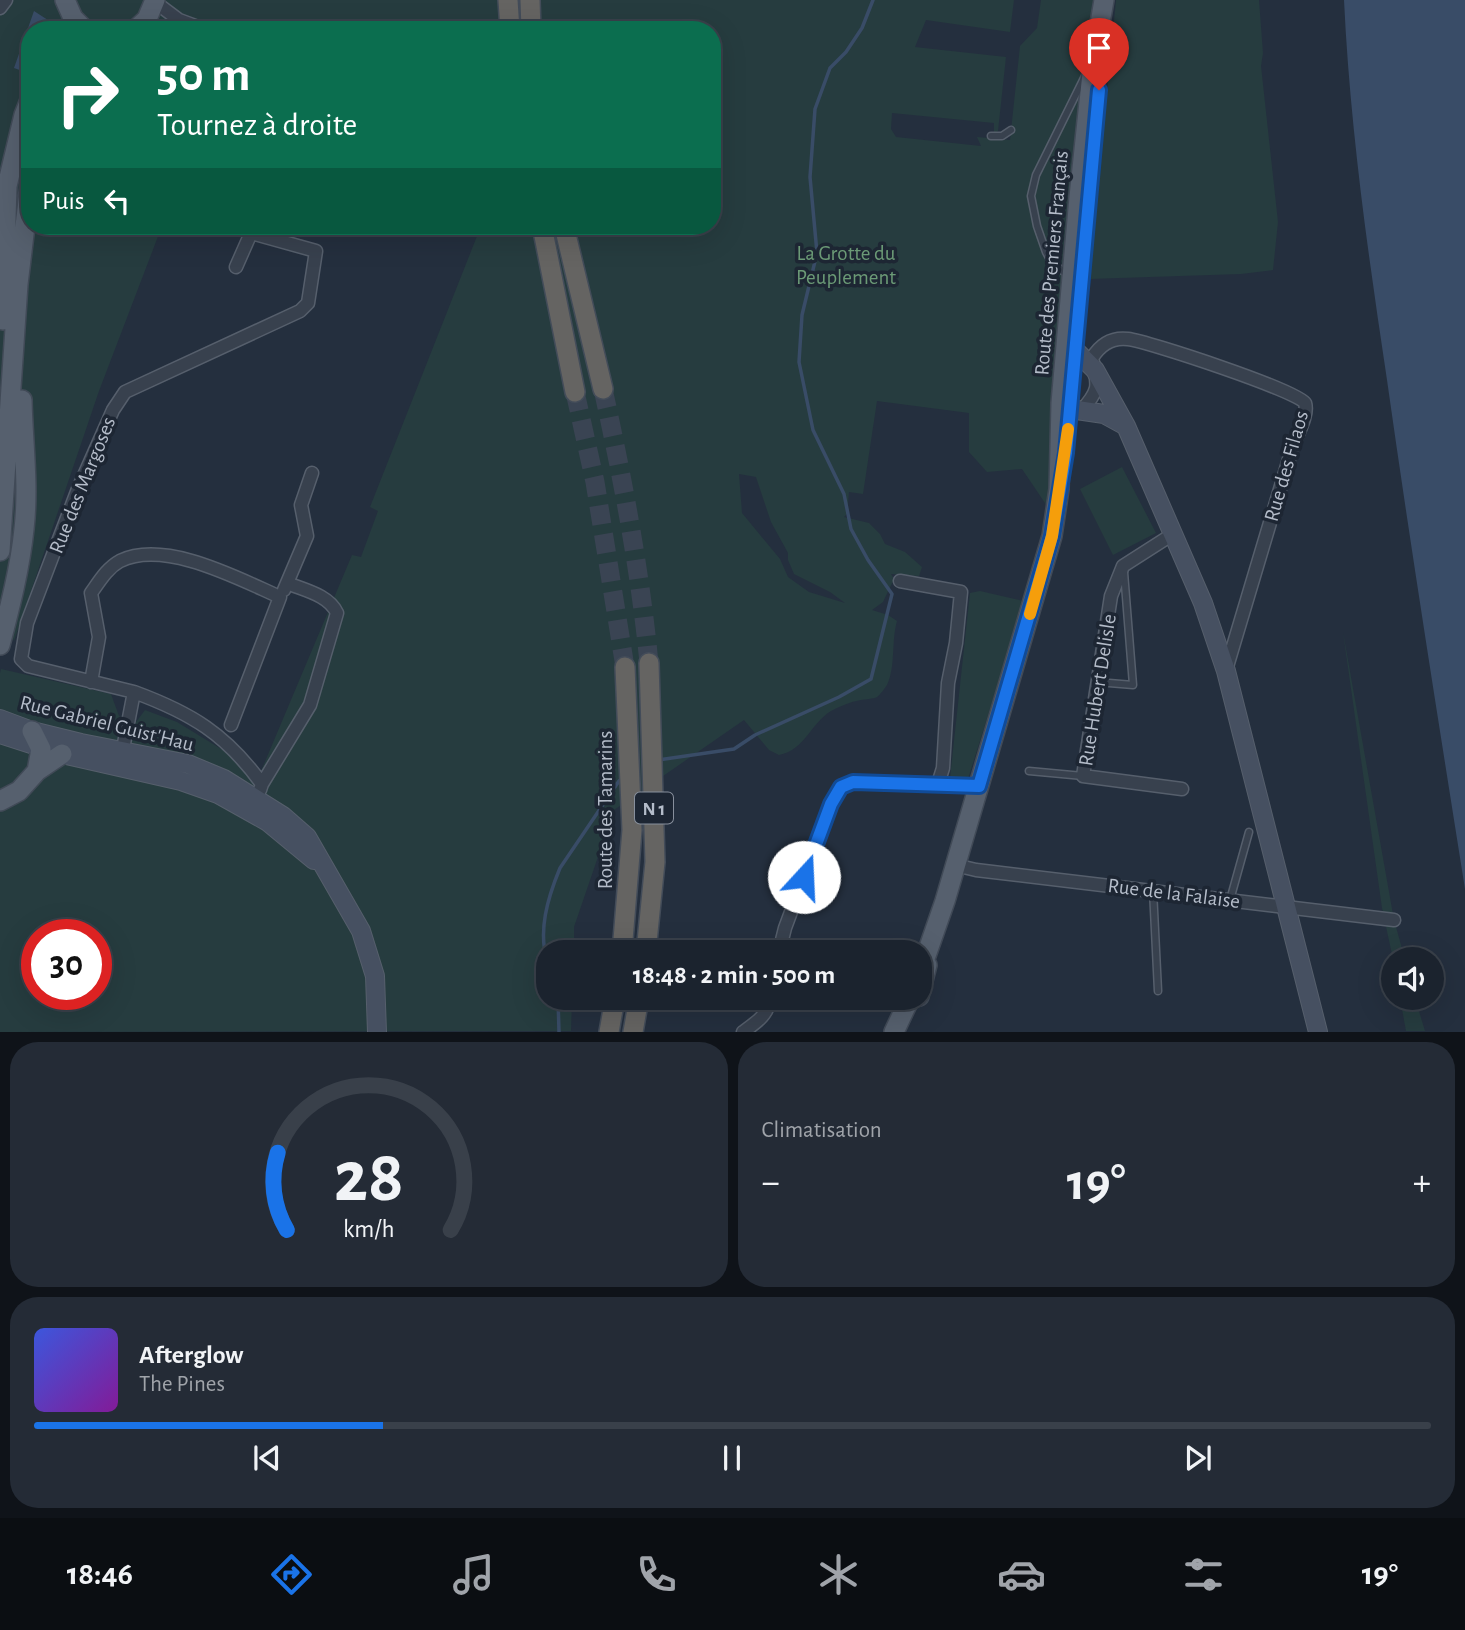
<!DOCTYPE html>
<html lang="fr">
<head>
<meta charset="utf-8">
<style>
	body { margin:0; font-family:"Alegreya Sans",sans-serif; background:#242b36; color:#f1f3f6; height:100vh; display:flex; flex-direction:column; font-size:26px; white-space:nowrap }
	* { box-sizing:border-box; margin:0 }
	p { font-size:23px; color:#a0a4aa }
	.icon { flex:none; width:38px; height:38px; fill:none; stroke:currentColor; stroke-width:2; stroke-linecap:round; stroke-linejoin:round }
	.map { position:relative; height:1032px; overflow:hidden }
	.sheet { display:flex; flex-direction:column; gap:10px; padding:10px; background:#0f1319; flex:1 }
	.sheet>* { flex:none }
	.guide { position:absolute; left:21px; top:21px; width:700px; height:214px; border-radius:28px; box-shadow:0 7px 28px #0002,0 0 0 2px #39404a; background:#0b6e4f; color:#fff; overflow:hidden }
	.buttons { position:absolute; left:1381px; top:947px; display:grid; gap:14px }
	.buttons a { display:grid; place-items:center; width:63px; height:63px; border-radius:50%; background:#1b232e; box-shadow:0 7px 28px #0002,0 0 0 2px #39404a; font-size:35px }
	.speed { position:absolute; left:21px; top:919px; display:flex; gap:14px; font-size:35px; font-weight:700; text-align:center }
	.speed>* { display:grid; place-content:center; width:91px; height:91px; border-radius:50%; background:#1b232e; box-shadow:0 7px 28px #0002,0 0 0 2px #39404a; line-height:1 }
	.speed .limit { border:10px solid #d22; background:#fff; color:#111 }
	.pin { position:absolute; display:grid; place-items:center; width:60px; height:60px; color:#fff; margin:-72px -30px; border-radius:50% 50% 50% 0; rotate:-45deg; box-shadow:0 0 7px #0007 }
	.pin .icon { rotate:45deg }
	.me { position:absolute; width:77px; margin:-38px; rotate:20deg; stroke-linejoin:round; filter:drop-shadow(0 0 5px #0008) }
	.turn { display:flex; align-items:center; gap:24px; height:147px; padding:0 21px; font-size:32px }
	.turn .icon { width:91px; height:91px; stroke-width:2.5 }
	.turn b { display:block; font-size:49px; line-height:60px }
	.then { display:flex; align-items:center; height:66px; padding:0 21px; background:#0003; gap:14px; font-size:26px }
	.big { font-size:52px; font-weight:700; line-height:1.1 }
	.sheet .widget { flex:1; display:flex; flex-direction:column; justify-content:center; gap:10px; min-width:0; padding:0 24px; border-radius:28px; background:#242b36 }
	.sheet .dial { align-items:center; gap:0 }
	.dial svg { height:182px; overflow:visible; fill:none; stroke:#39404a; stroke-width:7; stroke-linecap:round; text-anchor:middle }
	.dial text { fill:#f1f3f6; stroke:none }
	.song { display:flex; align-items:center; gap:21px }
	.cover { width:84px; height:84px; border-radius:10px; background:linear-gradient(135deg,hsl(230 70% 55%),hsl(290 70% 35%)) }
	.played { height:7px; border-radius:4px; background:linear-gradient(90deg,#1a73e8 25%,#39404a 25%) }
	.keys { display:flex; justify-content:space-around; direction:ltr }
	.heat { display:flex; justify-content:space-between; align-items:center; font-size:38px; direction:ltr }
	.sheet .tiles { flex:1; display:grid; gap:10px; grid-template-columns:1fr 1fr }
	.widget:last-child { grid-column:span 2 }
	.trip { position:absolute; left:536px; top:940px; width:396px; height:70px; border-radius:28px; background:#1b232e; box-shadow:0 7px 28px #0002,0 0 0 2px #39404a; font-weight:700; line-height:70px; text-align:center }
	.menu { display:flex; height:112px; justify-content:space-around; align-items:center; background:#0b0e12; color:#a0a4aa }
	.menu .icon { width:49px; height:49px }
	.menu .selected { color:#1a73e8 }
	.menu b { font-size:32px; color:#f1f3f6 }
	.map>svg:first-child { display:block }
</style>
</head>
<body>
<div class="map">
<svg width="1465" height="1032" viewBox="0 0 1465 1032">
	<rect width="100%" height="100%" fill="#242f3e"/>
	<path fill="#263c3f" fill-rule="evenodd" d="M0,0h1014l-4,32 -84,-12 -11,27 91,10 -8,74 -4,3v-11l-102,-10 -1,16 5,8 85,9 -4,-9 33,3 10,-94 17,-18 4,-28h63l-55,509 -27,-40 -35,3 -18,-20v-39l-92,-12 -14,93 -14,-2 -2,22 -3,3 25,6 11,11 5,10 20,8 17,15 -3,9 -28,-2 3,5 -11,23 -11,8 16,5 9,6c-6,21 -1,45 -10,64 -2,3 -7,10 -10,12 -4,2 -12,2 -16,3 -11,2 -21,6 -30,11 -21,13 -26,39 -52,44l-10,-5 -25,-30 -130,90 -40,117v25h-26v46h24l-1,33 -571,1v-359l1,-4 110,25 8,22 17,6 9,-12 32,12 59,36 20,25 96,-228 9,2 17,-46 -8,-4 111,-281h231v-196h-682v196h132l-63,165 -85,250 -14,-32zM739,474l17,3 15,45 17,31v7l6,14 36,18 15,11 -36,-11 -21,-15 -8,-18 -38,-46zM37,934h59v60h-59z
		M1116,0h143l4,53 -2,13 17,156 -5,48 -32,4 -152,5z
		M1122,467l34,66 -43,22 -33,-66z
		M980,591l44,10 -56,178 -18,-1 20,-185z
		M1343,632l51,288 11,39h-12l-11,-51z
		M1400,998h15l10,33h-19z"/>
	<path fill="#394c67" d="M1344,0h121v889c-27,-170 -54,-339 -78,-509 -19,-126 -37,-253 -43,-380z
		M34,11l20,13 -3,6h-21l-2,43 -14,-5z"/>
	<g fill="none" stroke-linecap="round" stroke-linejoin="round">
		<path stroke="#394c67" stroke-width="3.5" d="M658,760l76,-11 21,-14 84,-38 32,-18 21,-85 -24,-34 -17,-31 -7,-35 -31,-64 -14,-68 3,-47 15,-62 -7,-76 5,-68 15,-41 16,-16 16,-24 11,-28
			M548,963c-11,-31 0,-66 12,-95l59,-87 4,-3
			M558,998l1,34"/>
		<path stroke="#3a4453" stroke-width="19" stroke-dasharray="19 10" stroke-linecap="butt" d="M603,389c20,91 37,181 46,274
			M575,392l20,90 30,185"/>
		<defs>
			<path id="service" d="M991,136h11l9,-6
				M1067,274l-15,-11 -6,-11 -9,-26 -6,-30 5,-21 50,-101
				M1097,682l36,3 -9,-113
				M1029,771l54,5
				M1153,890l5,101
				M1230,900l19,-68"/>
			<path id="minor" d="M155,2l24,18 27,10
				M0,8l6,-8
				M1081,411c20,-22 17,-26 11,-53 8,-13 20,-21 36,-19 19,2 173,53 177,64 4,13 -9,33 -13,46l-66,221
				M1173,534l-50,32 -12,30 -28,180 99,13
				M900,581l61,11 -5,51 -8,40 -5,85 -5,16
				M284,590l23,-54 -6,-31 11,-32
				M91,682l8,-45 -8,-44c8,-11 16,-25 29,-32 45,-22 119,18 160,36l-49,128
				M134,692c57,21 92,42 128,92l-2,6
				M121,759l13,-67 -106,-26 -7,-7 6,-36 51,-134 35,-79 12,-18 175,-81 8,-8 8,-52 -65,-18 -15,34
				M262,784l48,-79 27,-92c-8,-18 -33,-23 -50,-30
				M955,865l21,5 418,50
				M779,952l6,-24 46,-124 10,-17 12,-5 126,4
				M743,1032c14,-10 25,-17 27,-34"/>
			<path id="secondary" d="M1075,350l20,20 31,56 77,177 23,68 92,361
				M1061,403l9,6 34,5 22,12
				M0,719l32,12 49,12 107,21 36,15 59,37 24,21 54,94 14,45 2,56
				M0,734l62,20 119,27 37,13 50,28 46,38"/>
			<path id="primary" d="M65,0l8,18 12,12
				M135,30l12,-11 8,-19
				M3,320l4,-134 17,-71 6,-15
				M0,551l18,-267 12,-99
				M0,645c10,-38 20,-77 24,-116 5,-43 -1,-86 -2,-129
				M32,731l9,18 -4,22
				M0,801l19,-10 18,-20 25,-17
				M919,976l26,-75 107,-365 7,-47 2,-86 18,-206 14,-133 11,-64
				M919,996l8,-31
				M894,1032l16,-34"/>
			<path id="trunk" d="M508,0l2,30
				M530,0l1,30
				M542,226l33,166
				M564,226l39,163
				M622,952l10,-122 -7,-163
				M646,952l9,-90 -6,-199
				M609,1032l6,-34
				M633,1032l6,-34"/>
		</defs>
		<use href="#service" stroke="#565f6c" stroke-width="9"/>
		<use href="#minor" stroke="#565f6c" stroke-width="15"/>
		<use href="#secondary" stroke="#565f6c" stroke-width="20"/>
		<use href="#primary" stroke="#414a57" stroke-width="22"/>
		<use href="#trunk" stroke="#434c59" stroke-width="22"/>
		<use href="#service" stroke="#38414e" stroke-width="6"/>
		<use href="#minor" stroke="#38414e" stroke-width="12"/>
		<use href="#secondary" stroke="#465061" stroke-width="18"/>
		<use href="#primary" stroke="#56606e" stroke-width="19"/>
		<use href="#trunk" stroke="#656462" stroke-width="19"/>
	</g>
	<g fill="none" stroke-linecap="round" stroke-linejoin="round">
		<defs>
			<path id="route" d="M804,877l27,-73 10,-17 12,-5 126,4 73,-250 14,-83 33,-363"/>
		</defs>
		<use href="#route" stroke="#114b97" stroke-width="18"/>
		<use href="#route" stroke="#1a73e8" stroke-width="12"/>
		<path stroke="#f59e0b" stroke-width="12" d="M1030,614l22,-78 16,-107"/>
	</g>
	<g text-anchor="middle" stroke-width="7" stroke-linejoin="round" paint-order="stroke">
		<rect fill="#1d2633" stroke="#878f9c" stroke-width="2" x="635" y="792.5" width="38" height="31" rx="5"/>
		<g font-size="19" font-weight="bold" fill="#b4bcc9">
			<text x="654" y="815">N 1</text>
		</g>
		<g font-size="21" fill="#6b9a76" stroke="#1d2633">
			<text x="846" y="260">La Grotte du<tspan x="846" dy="24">Peuplement</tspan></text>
		</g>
		<g font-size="21" fill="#b4bcc9" stroke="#1d2633">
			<text transform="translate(1051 263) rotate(-85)" y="7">Route des Premiers Français</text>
			<text transform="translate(1286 466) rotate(-74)" y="7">Rue des Filaos</text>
			<text transform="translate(82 485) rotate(-68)" y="7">Rue des Margoses</text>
			<text transform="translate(1097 690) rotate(-81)" y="7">Rue Hubert Delisle</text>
			<text transform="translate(107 723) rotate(14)" y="7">Rue Gabriel Guist'Hau</text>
			<text transform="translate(605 810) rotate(-90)" y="7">Route des Tamarins</text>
			<text transform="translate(1174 893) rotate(7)" y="7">Rue de la Falaise</text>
		</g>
	</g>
</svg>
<div class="buttons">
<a><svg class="icon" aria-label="sound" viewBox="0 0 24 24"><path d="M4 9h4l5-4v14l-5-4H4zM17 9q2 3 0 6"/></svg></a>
</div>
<div class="speed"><div class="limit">30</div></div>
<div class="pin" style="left:1099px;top:90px;background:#d93025"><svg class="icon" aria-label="arrive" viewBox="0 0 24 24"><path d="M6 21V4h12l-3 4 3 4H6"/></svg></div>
<svg class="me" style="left:804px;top:877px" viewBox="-20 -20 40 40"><circle r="19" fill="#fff"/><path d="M0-13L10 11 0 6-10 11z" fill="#1a73e8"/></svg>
<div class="trip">18:48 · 2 min · 500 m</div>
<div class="guide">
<div class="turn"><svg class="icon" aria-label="right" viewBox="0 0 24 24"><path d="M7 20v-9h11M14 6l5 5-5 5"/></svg><div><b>50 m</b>Tournez à droite</div></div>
<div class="then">Puis<svg class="icon" aria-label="left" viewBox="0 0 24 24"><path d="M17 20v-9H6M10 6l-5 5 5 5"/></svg></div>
</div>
</div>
<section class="sheet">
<div class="tiles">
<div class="widget dial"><svg viewBox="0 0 100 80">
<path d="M14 69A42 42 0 1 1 86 69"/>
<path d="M14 69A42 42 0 0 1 10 35" stroke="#1a73e8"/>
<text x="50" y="56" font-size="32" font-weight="700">28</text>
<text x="50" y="72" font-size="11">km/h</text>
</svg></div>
<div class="widget"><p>Climatisation</p>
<div class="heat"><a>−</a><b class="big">19°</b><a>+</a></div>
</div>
<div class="widget">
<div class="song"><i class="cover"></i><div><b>Afterglow</b><p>The Pines</p></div></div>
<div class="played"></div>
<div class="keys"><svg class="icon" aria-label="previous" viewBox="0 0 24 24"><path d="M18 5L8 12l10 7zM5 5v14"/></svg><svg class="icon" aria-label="pause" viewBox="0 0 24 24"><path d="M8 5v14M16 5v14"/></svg><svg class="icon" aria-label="next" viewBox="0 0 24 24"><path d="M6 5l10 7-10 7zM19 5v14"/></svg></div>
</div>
</div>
</section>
<nav class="menu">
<b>18:46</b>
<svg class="icon selected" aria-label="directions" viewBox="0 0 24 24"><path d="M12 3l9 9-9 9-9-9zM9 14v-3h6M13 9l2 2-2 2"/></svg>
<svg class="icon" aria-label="music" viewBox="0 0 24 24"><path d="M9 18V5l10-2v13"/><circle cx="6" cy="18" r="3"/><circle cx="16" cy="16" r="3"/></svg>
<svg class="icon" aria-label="phone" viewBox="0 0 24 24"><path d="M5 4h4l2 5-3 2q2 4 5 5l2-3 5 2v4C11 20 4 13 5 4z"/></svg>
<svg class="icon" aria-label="climate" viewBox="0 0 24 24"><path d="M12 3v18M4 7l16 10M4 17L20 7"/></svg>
<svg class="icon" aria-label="car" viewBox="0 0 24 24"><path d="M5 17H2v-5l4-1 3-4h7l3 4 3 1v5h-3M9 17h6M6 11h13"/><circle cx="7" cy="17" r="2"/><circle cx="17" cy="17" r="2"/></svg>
<svg class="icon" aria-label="filters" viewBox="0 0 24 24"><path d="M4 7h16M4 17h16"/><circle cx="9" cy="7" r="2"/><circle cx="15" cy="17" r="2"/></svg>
<b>19°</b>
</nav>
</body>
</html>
